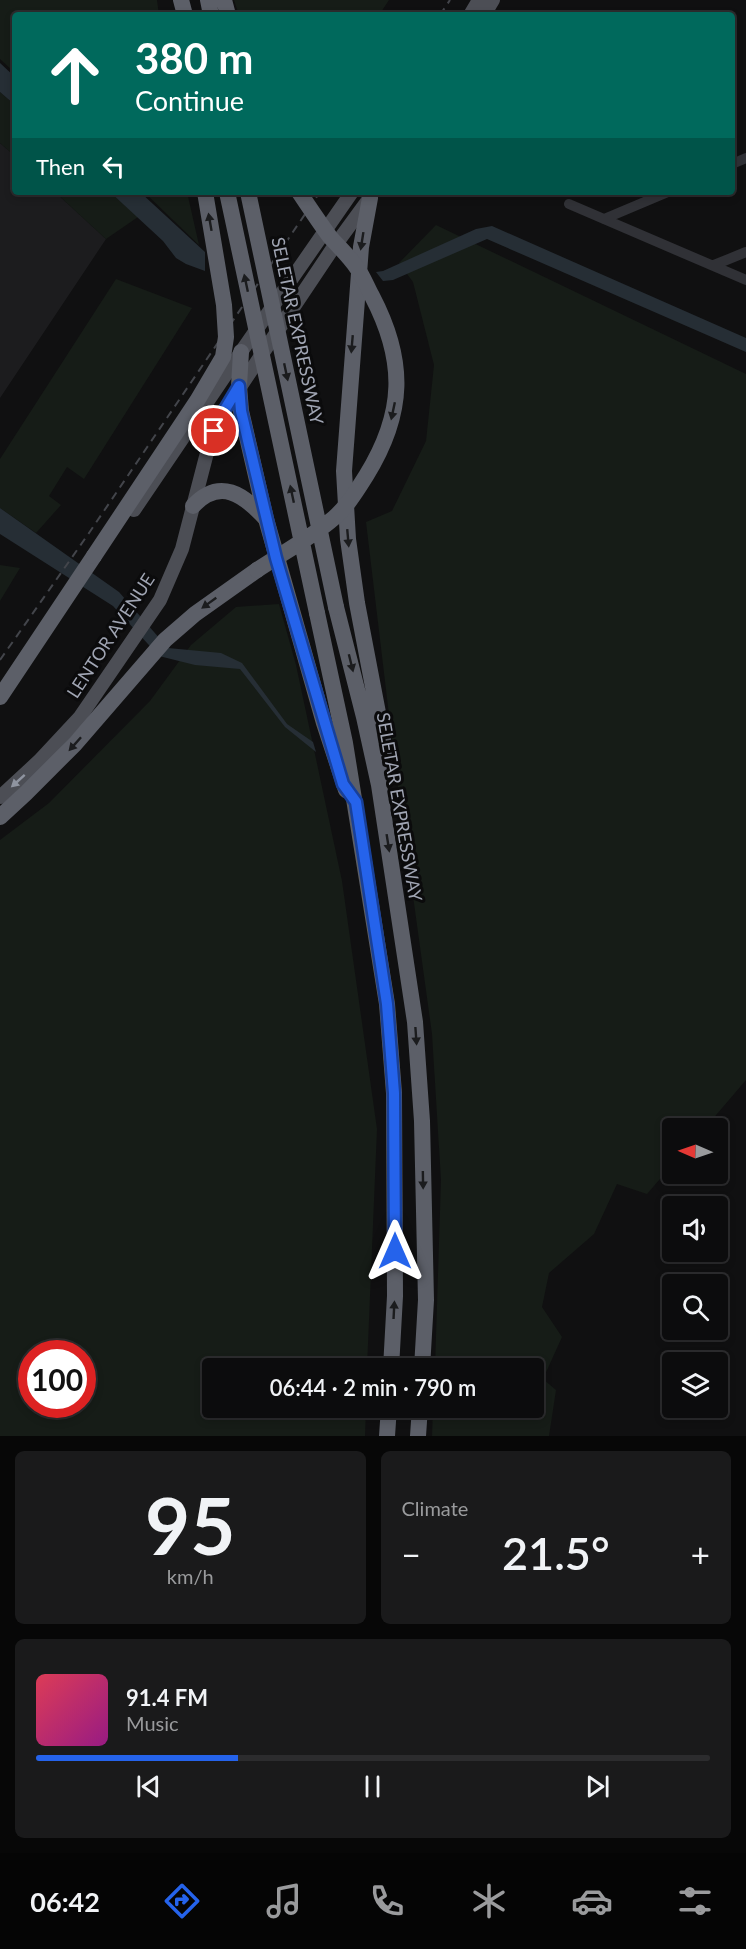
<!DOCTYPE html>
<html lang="en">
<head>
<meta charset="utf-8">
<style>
	body { margin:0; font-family:Lato,sans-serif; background:#1a1a1b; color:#f1f3f6; height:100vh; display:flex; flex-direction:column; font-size:22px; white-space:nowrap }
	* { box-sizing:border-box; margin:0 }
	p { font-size:20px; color:#9a9b9d }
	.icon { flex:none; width:33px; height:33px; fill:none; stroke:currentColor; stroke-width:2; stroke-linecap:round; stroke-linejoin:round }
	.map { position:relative; height:1436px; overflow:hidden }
	.sheet { display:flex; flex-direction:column; gap:15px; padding:15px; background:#070707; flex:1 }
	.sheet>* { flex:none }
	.guide { position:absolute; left:12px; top:12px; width:723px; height:183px; border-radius:6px; box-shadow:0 3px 9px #0003,0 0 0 2px #2c2c2e; background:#00695c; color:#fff; overflow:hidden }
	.needle { width:39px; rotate:272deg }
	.buttons { position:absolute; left:662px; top:1118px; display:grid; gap:12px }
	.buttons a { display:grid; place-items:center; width:66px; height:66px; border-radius:6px; background:#0c0c0d; box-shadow:0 3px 9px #0003,0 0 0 2px #2c2c2e; font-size:30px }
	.speed { position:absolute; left:18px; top:1340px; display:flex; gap:12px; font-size:30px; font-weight:700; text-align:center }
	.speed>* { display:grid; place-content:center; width:78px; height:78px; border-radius:50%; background:#0c0c0d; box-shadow:0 3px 9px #0003,0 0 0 2px #2c2c2e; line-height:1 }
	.speed .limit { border:9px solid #d22; background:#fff; color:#111 }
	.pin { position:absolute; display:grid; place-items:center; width:51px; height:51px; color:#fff; margin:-26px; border:3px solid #fff; border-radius:50%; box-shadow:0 2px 6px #0007 }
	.me { position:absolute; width:66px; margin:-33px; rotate:0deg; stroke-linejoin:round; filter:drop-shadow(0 0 4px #0008) }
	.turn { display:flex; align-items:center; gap:21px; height:126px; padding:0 24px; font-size:27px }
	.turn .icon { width:78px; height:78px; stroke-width:2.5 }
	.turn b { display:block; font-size:42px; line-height:51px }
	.then { display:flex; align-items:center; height:57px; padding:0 24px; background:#0003; gap:12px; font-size:22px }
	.big { font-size:45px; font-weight:600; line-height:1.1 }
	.sheet .tile { flex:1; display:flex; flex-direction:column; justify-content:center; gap:9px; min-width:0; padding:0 21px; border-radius:9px; background:#1a1a1b }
	.sheet .dial { align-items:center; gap:0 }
	.dial b { font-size:78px; line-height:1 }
	.song { display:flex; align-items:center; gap:18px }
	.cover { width:72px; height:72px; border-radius:9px; background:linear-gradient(135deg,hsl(350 70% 55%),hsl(310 70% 35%)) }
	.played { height:6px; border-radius:3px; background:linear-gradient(90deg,#2563eb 30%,#2c2c2e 30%) }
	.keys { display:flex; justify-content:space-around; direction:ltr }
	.heat { display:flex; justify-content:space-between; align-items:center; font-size:33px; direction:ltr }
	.sheet .tiles { flex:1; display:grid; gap:15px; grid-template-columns:1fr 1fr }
	.tile:last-child { grid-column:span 2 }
	.trip { position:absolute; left:202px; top:1358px; width:342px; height:60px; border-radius:6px; background:#0c0c0d; box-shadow:0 3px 9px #0003,0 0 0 2px #2c2c2e; font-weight:600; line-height:60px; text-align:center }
	.tabs { display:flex; height:96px; justify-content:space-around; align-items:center; background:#050505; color:#9a9b9d }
	.tabs .icon { width:42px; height:42px }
	.tabs .on { color:#2563eb }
	.tabs b { font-size:27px; color:#f1f3f6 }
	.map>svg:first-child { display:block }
</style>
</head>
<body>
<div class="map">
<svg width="746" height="1436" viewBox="0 0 746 1436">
	<rect width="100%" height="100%" fill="#101011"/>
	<path fill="#1c1c1e" d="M0,143l15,13v36h40l51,47 -106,159z"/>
	<path fill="#161c17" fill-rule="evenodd" d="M0,0h157l2,15h-144v58l-15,-14z
		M234,0h155l-10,15h-140z
		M0,92l15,13v51l-15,-13z
		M55,192h55l28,25 -32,22z
		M144,192h43l12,53z
		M436,225l310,149v706l-41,48h-33v37l-25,29 -30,-10 -23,50 -45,39 -7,34 20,30 -19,42 13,11 -7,46h-117l1,-29h101v-39h-99l6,-188 -9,-146 -37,-269 -29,-243 26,-11 34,-70 8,-76 -21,-83 -14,-19z
		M116,279l76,29 -108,171 -17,-12 -18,29 12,9 -25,28 -36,-25v-49z
		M0,565l20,3 -20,33z
		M279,604l17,61 46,216 35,248 -10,239h-154v39h153l-1,29h-365v-596l49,-37 101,-102 41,-56 45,-38zM32,1353h50v51h-50z"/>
	<path fill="#262e35" d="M0,63l15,14v28l-15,-13z
		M110,192h30l65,60v19l-19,-7 -10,-6 -13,-17z
		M492,226l254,112v14l-259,-113 -94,41 -10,1 -7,-9 7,-1 93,-42z
		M0,508l119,84 49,56 53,5 21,10 45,61 26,18 3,10 -31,-25 -45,-58 -45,-4 -36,-9 -46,-50 -113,-72z"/>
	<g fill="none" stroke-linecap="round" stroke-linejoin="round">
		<path stroke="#303136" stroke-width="10" d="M732,164l14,-6
			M569,204l177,76
			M604,219l64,-27
			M714,265l32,-13"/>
		<path stroke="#4c4e55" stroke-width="14" d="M470,15l9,-15
			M484,15l9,-15
			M134,510l107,-158 111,-160
			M0,797l39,-36 41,-44 80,-117 22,-51 27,-104 15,-34 107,-160 38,-52"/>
		<path stroke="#5c5f68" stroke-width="16" d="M181,0l4,15
			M208,0l3,15
			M224,0l4,15
			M370,198l-9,49 -17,224 4,68 9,64 26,136 1,26 -2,9
			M241,352l-2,34 2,25 25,108 58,204 22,67
			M193,506c27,-29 51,-11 72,12
			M336,607l28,110 15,68 36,237 7,99 4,179 -4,68
			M317,613l28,130 42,261 7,89 1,203 -4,72
			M0,697l94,-141
			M0,817l26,-24 49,-49 90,-104 30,-26 62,-44
			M387,1436l2,-29
			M418,1436l2,-29"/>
		<path stroke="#43454b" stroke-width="2" stroke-dasharray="8 6" stroke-linecap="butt" d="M440,15l10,-15
			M0,660l89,-127 231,-341"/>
		<path stroke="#5c5f68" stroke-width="16" d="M227,192l90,421
			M248,192l88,415
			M94,556l103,-155 26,-44 3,-20 -2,-32 -19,-113
			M257,570c24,-16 50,-30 72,-48 16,-12 27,-30 37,-46 39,-63 40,-115 6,-180 -5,-9 -9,-20 -15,-28 -8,-12 -18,-21 -27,-31 -11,-15 -21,-30 -31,-45"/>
	</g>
	<defs><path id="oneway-solid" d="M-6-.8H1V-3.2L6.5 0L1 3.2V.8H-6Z" transform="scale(1.5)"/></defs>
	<g fill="#1b1c1e">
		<use href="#oneway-solid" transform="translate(210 222) rotate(-100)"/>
		<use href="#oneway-solid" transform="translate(362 241) rotate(99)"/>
		<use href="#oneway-solid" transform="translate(246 283) rotate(-102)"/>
		<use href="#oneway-solid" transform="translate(352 344) rotate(95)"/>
		<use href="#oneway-solid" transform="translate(286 372) rotate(78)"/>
		<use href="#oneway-solid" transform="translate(393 411) rotate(102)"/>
		<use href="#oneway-solid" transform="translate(292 494) rotate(-102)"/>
		<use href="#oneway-solid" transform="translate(348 538) rotate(85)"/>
		<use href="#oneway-solid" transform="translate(209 603) rotate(144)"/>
		<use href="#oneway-solid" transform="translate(351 663) rotate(76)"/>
		<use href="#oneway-solid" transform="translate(75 744) rotate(132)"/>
		<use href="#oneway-solid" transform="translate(388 843) rotate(81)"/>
		<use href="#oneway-solid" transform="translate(416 1036) rotate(86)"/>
		<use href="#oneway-solid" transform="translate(423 1180) rotate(89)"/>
		<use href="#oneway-solid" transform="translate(394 1310) rotate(-87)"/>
	</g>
	<use fill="#8f94a0" href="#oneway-solid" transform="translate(18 781) rotate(138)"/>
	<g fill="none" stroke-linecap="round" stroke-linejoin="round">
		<defs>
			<path id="route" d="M214,431l10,-20 15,-25 2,25 35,147 67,226 13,18 31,202 7,89 1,158"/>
		</defs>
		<use href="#route" stroke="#184099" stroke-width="15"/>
		<use href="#route" stroke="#2563eb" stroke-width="10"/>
	</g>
	<g text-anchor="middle" stroke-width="6" stroke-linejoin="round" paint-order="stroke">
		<g font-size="18" fill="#a0a5b3" stroke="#0b0b0c">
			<text transform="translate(297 331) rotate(78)" y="6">SELETAR EXPRESSWAY</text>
			<text transform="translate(111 636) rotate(-57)" y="6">LENTOR AVENUE</text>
			<text transform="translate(399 807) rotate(80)" y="6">SELETAR EXPRESSWAY</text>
		</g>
	</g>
</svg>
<div class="buttons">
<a><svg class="needle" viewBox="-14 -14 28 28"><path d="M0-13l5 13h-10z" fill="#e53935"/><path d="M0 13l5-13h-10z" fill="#9a9b9d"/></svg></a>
<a><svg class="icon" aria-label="sound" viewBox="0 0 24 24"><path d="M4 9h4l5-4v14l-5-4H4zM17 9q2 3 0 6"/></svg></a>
<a><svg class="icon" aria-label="search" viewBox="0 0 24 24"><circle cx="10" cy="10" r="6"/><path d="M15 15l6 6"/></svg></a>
<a><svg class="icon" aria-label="layers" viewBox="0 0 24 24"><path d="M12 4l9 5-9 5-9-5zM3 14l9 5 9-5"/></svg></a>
</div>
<div class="speed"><div class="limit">100</div></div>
<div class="pin" style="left:214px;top:431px;background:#d93025"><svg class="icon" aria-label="arrive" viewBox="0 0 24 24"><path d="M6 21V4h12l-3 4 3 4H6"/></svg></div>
<svg class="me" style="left:395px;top:1251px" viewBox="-20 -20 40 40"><path d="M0-17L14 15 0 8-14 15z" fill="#2563eb" stroke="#fff" stroke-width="4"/></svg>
<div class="trip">06:44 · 2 min · 790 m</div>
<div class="guide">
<div class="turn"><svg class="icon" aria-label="ahead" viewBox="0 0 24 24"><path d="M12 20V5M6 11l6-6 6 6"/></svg><div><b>380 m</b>Continue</div></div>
<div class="then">Then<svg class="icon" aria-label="left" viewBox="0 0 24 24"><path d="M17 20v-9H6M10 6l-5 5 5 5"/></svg></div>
</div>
</div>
<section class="sheet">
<div class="tiles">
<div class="tile dial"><b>95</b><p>km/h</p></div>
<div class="tile"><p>Climate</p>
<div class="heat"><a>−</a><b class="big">21.5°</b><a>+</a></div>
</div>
<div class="tile">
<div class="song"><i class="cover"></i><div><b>91.4 FM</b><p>Music</p></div></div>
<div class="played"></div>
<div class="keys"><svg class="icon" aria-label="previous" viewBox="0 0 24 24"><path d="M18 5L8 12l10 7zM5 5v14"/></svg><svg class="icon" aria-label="pause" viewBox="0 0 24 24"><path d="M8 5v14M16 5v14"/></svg><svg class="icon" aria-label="next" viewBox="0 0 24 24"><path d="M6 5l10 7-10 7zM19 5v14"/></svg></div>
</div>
</div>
</section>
<nav class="tabs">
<b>06:42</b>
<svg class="icon on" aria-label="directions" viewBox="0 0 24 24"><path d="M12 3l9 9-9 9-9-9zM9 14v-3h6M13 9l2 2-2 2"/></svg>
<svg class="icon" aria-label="music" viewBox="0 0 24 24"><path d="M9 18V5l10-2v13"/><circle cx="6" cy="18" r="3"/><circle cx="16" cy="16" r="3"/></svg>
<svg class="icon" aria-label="phone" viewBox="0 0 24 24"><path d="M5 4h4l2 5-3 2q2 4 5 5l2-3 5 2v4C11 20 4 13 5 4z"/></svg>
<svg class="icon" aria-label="climate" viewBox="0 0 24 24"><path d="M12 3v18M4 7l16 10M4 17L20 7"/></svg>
<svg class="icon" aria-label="car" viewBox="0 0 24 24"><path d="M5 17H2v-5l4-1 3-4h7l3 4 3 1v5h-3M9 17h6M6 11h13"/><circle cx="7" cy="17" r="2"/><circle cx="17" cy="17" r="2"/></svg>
<svg class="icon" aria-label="filters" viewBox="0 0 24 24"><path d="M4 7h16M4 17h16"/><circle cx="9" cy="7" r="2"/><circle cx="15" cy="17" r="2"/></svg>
</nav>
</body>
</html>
